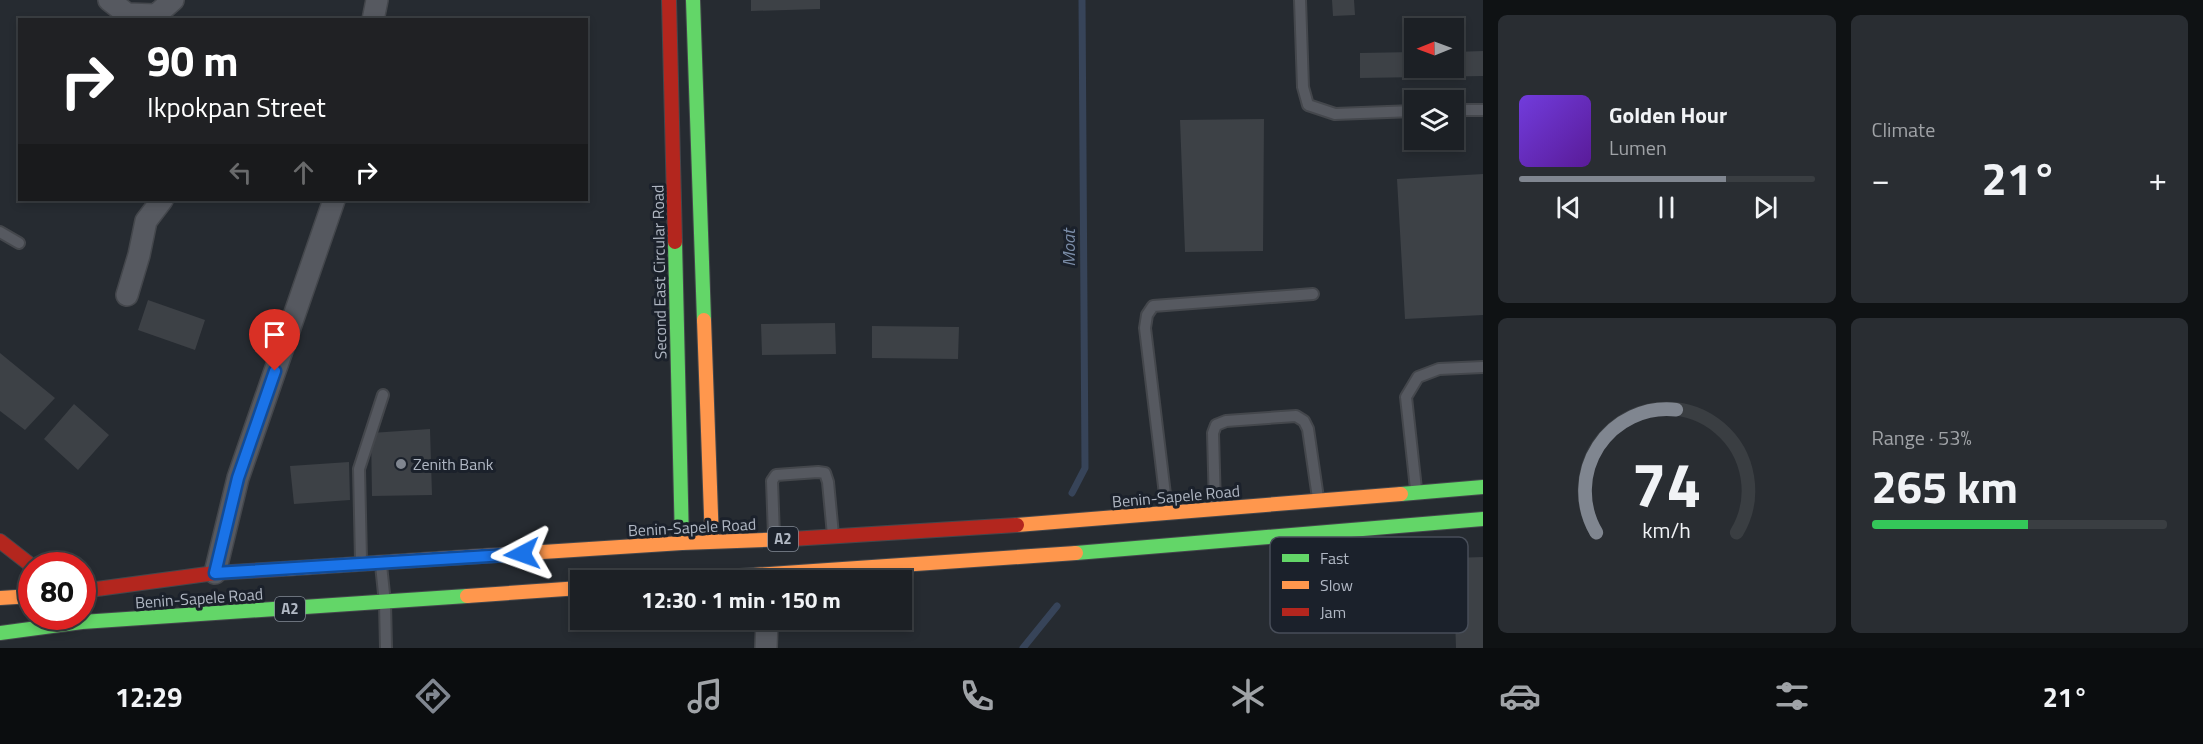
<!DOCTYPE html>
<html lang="en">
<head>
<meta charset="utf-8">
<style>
	body { margin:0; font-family:"Titillium Web",sans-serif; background:#292d32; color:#f1f3f6; height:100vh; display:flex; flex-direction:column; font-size:22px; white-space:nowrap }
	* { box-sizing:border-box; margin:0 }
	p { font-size:20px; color:#a0a3a7 }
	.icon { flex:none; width:33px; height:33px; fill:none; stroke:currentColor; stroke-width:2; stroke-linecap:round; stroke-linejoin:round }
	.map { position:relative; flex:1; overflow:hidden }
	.panel { display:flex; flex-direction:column; gap:15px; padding:15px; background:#0f1214; width:720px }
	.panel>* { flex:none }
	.hud { position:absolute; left:18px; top:18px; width:570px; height:183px; border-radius:0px; box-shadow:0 3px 9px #0003,0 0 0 2px #3a3e42; background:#202124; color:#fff; overflow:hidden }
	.needle { width:39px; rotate:269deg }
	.controls { position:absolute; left:1404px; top:18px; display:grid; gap:12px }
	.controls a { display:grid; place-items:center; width:60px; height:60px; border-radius:0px; background:#1c2025; box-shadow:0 3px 9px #0003,0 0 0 2px #3a3e42; font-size:30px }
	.speed { position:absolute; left:18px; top:552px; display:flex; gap:12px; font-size:30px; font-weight:700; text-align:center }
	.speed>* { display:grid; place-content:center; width:78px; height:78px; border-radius:50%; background:#1c2025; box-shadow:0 3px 9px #0003,0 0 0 2px #3a3e42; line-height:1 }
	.speed .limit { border:9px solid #d22; background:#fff; color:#111 }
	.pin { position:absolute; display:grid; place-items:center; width:51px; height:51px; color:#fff; margin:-62px -26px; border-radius:50% 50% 50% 0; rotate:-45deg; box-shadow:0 0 6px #0007 }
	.pin .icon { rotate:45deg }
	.me { position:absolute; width:66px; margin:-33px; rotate:266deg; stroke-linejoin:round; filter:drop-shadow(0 0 4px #0008) }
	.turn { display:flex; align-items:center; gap:21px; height:126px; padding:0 30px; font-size:27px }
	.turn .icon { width:78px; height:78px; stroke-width:2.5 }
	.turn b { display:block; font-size:42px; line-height:51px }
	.lanes { display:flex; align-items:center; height:57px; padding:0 30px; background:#0003; justify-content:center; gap:30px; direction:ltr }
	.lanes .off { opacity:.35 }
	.big { font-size:45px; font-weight:700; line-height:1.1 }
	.panel .card { flex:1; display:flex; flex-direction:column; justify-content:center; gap:9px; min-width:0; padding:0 21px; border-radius:9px; background:#292d32 }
	.panel .dial { align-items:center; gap:0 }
	.dial svg { height:156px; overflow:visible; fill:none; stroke:#3a3e42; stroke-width:7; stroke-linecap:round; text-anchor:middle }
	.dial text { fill:#f1f3f6; stroke:none }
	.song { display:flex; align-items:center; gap:18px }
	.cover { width:72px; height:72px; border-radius:9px; background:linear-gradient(135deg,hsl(260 70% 55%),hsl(270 70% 35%)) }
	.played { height:6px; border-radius:3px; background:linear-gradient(90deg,#808690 70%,#3a3e42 70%) }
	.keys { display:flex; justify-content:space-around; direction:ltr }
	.heat { display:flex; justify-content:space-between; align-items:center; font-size:33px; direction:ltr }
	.charge { height:9px; border-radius:4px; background:linear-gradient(90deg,#34c759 53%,#3a3e42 0) }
	.panel .tiles { flex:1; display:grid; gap:15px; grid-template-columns:repeat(2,1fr) }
	.trip { position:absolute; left:570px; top:570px; width:342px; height:60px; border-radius:0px; background:#1c2025; box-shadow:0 3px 9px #0003,0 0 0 2px #3a3e42; font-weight:700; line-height:60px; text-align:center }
	.tab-bar { display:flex; height:96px; justify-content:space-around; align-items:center; background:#0b0d0f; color:#a0a3a7 }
	.tab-bar .icon { width:42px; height:42px }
	.tab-bar .on { color:#808690 }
	.tab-bar b { font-size:27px; color:#f1f3f6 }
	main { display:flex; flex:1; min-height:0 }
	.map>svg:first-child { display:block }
</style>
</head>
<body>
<main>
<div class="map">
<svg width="1483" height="648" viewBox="0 0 1483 648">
	<rect width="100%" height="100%" fill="#262b31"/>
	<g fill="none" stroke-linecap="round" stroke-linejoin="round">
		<path stroke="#374459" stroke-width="7" d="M1072,493l13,-25 -3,-468
			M1023,648l34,-42"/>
	</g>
	<path fill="#3d4146" d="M751,0h69v9l-69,2z
		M1332,0h22l1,15 -22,1z
		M1483,51v25l-123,2v-25l54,-1v16h40v-16z
		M1264,119l-1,132 -78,1 -5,-132z
		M1483,174v141l-78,4 -8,-140z
		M148,300l57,20 -10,30 -57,-20z
		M835,323l1,31 -74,1 -1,-31z
		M872,326l87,1 -1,32 -86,-1z
		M0,353l55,45 -30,32 -25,-19z
		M74,404l35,31 -31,35 -34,-31z
		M430,429l2,66 -60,1 -1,-63z
		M349,462l1,38 -56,4 -4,-38z
		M1483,557v91h-27l-3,-90z"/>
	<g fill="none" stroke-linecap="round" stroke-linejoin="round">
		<defs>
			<path id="lane" d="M1300,0l3,87 5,18 27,9 79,-3
				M1454,110h29
				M0,232l19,11
				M1416,489l-10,-92 12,-20 21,-8 44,-2
				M1215,507l-2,-74 3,-8 10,-4 70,-5 8,5 4,8 10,69
				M1167,511l-22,-183 2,-13 6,-9 160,-12
				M774,536l-2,-55 4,-6 42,-3 7,1 3,9 5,53
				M361,560l-2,-91 24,-74
				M381,565l4,38 1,45"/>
			<path id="street" d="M109,0l18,14 29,1 17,-15
				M373,20l4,-20
				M127,295l12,-40 7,-34 16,-21
				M215,573l23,-95 96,-278
				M766,648l1,-28"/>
			<path id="fast" d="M693,0l11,320
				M675,242l7,301
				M1401,494l82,-7
				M1076,553l407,-34
				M0,633l82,-11 385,-26"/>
			<path id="slow" d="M704,320l8,222
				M1017,525l384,-31
				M281,569l401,-26 109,-4
				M682,580l394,-27
				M467,596l113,-8
				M0,598l32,-2"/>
			<path id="jam" d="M669,0l6,242
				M791,539l226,-14
				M0,541l32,25
				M82,591l133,-18 66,-4"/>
		</defs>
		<use href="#lane" stroke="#44474c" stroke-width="14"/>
		<use href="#street" stroke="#44474c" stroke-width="24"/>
		<use href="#fast" stroke="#44474c" stroke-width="16"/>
		<use href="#slow" stroke="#44474c" stroke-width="16"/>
		<use href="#jam" stroke="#44474c" stroke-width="16"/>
		<use href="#lane" stroke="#565960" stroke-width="10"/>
		<use href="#street" stroke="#565960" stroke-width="21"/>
		<use href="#fast" stroke="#63d668" stroke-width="14"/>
		<use href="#slow" stroke="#ff974d" stroke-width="14"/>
		<use href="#jam" stroke="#b3261e" stroke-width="14"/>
	</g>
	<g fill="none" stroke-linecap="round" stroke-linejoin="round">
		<defs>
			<path id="route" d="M275,371l-37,107 -23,95 307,-19"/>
		</defs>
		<use href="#route" stroke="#114b97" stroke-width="15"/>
		<use href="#route" stroke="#1a73e8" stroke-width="10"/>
	</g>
	<circle fill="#808690" stroke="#1b212b" stroke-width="2" cx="401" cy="464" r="6"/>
	<g text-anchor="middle" stroke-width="6" stroke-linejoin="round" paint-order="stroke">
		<g fill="#1b212b" stroke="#838a95" stroke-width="1.5">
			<rect x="768" y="527" width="30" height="24" rx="4.5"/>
			<rect x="275" y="597" width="30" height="24" rx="4.5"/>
		</g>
		<g font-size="15" font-weight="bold" fill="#b0b7c3">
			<text x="783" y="544">A2</text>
			<text x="290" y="614">A2</text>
		</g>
		<g font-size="16" fill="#b0b7c3" stroke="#1b212b">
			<text transform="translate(659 272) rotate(-91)" y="6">Second East Circular Road</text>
			<text transform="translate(1176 496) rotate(-5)" y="6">Benin-Sapele Road</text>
			<text transform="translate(692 527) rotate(-3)" y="6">Benin-Sapele Road</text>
			<text transform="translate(199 598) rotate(-4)" y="6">Benin-Sapele Road</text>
		</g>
		<g font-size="16" fill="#b0b7c3" stroke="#1b212b" text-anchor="start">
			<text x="413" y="470">Zenith Bank</text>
		</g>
		<g font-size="18" font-style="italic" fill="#7b8da8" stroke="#1b212b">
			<text transform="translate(1069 248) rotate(-90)" y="6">Moat</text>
		</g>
	</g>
	<rect x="1270" y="537" width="198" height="96" rx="9" fill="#1b212b" stroke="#484e59" stroke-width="1.5"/>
	<rect x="1282" y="554" width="27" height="8" fill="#63d668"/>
	<rect x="1282" y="581" width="27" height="8" fill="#ff974d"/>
	<rect x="1282" y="608" width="27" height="8" fill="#b3261e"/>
	<g font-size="16" fill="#b0b7c3">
		<text x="1320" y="564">Fast</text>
		<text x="1320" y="591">Slow</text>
		<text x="1320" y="618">Jam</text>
	</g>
</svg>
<div class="controls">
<a><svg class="needle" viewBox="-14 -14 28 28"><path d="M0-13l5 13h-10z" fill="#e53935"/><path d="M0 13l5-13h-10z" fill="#a0a3a7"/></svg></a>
<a><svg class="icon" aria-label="layers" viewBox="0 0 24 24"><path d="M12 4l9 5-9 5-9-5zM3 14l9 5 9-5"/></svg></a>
</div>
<div class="speed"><div class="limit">80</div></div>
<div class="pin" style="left:275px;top:371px;background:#d93025"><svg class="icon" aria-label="arrive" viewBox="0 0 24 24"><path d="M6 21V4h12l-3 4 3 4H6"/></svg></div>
<svg class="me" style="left:522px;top:554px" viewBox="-20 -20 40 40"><path d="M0-17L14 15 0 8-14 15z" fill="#1a73e8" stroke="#fff" stroke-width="4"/></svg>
<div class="trip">12:30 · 1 min · 150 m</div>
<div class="hud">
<div class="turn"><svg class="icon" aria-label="right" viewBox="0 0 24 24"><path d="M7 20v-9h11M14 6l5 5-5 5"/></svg><div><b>90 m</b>Ikpokpan Street</div></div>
<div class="lanes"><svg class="icon off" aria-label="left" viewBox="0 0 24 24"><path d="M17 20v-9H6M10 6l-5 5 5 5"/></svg><svg class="icon off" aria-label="ahead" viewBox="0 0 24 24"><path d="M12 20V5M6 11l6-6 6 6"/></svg><svg class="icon" aria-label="right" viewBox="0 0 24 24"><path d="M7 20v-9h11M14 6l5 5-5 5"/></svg></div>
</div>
</div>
<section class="panel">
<div class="tiles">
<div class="card">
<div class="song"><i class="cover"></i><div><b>Golden Hour</b><p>Lumen</p></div></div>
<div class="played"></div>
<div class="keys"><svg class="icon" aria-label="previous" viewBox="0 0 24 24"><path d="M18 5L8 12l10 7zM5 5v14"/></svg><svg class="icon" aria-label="pause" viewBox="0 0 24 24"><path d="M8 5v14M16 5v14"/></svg><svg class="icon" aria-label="next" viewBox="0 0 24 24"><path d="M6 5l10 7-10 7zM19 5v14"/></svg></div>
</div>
<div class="card"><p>Climate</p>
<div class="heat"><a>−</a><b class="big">21°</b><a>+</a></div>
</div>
<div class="card dial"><svg viewBox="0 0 100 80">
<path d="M14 69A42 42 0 1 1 86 69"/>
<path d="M14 69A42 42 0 0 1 55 6" stroke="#808690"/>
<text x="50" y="56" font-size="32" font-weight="700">74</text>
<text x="50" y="72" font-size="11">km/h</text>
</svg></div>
<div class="card"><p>Range · 53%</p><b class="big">265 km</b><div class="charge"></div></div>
</div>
</section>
</main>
<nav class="tab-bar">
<b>12:29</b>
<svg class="icon on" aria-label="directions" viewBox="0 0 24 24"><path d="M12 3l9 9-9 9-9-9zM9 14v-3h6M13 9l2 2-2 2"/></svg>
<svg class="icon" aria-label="music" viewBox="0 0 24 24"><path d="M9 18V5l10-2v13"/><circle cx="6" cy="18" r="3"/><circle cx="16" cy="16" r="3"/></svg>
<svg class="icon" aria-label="phone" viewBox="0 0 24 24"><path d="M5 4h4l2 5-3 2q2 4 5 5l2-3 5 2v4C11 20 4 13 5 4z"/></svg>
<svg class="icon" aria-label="climate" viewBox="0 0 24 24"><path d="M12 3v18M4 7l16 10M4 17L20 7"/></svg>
<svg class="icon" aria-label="car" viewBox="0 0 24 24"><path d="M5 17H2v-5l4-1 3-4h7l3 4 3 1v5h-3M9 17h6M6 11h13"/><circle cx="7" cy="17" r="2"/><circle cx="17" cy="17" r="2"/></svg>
<svg class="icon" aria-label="filters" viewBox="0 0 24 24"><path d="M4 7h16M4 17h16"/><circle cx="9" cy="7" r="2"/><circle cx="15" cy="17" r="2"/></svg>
<b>21°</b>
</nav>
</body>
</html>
